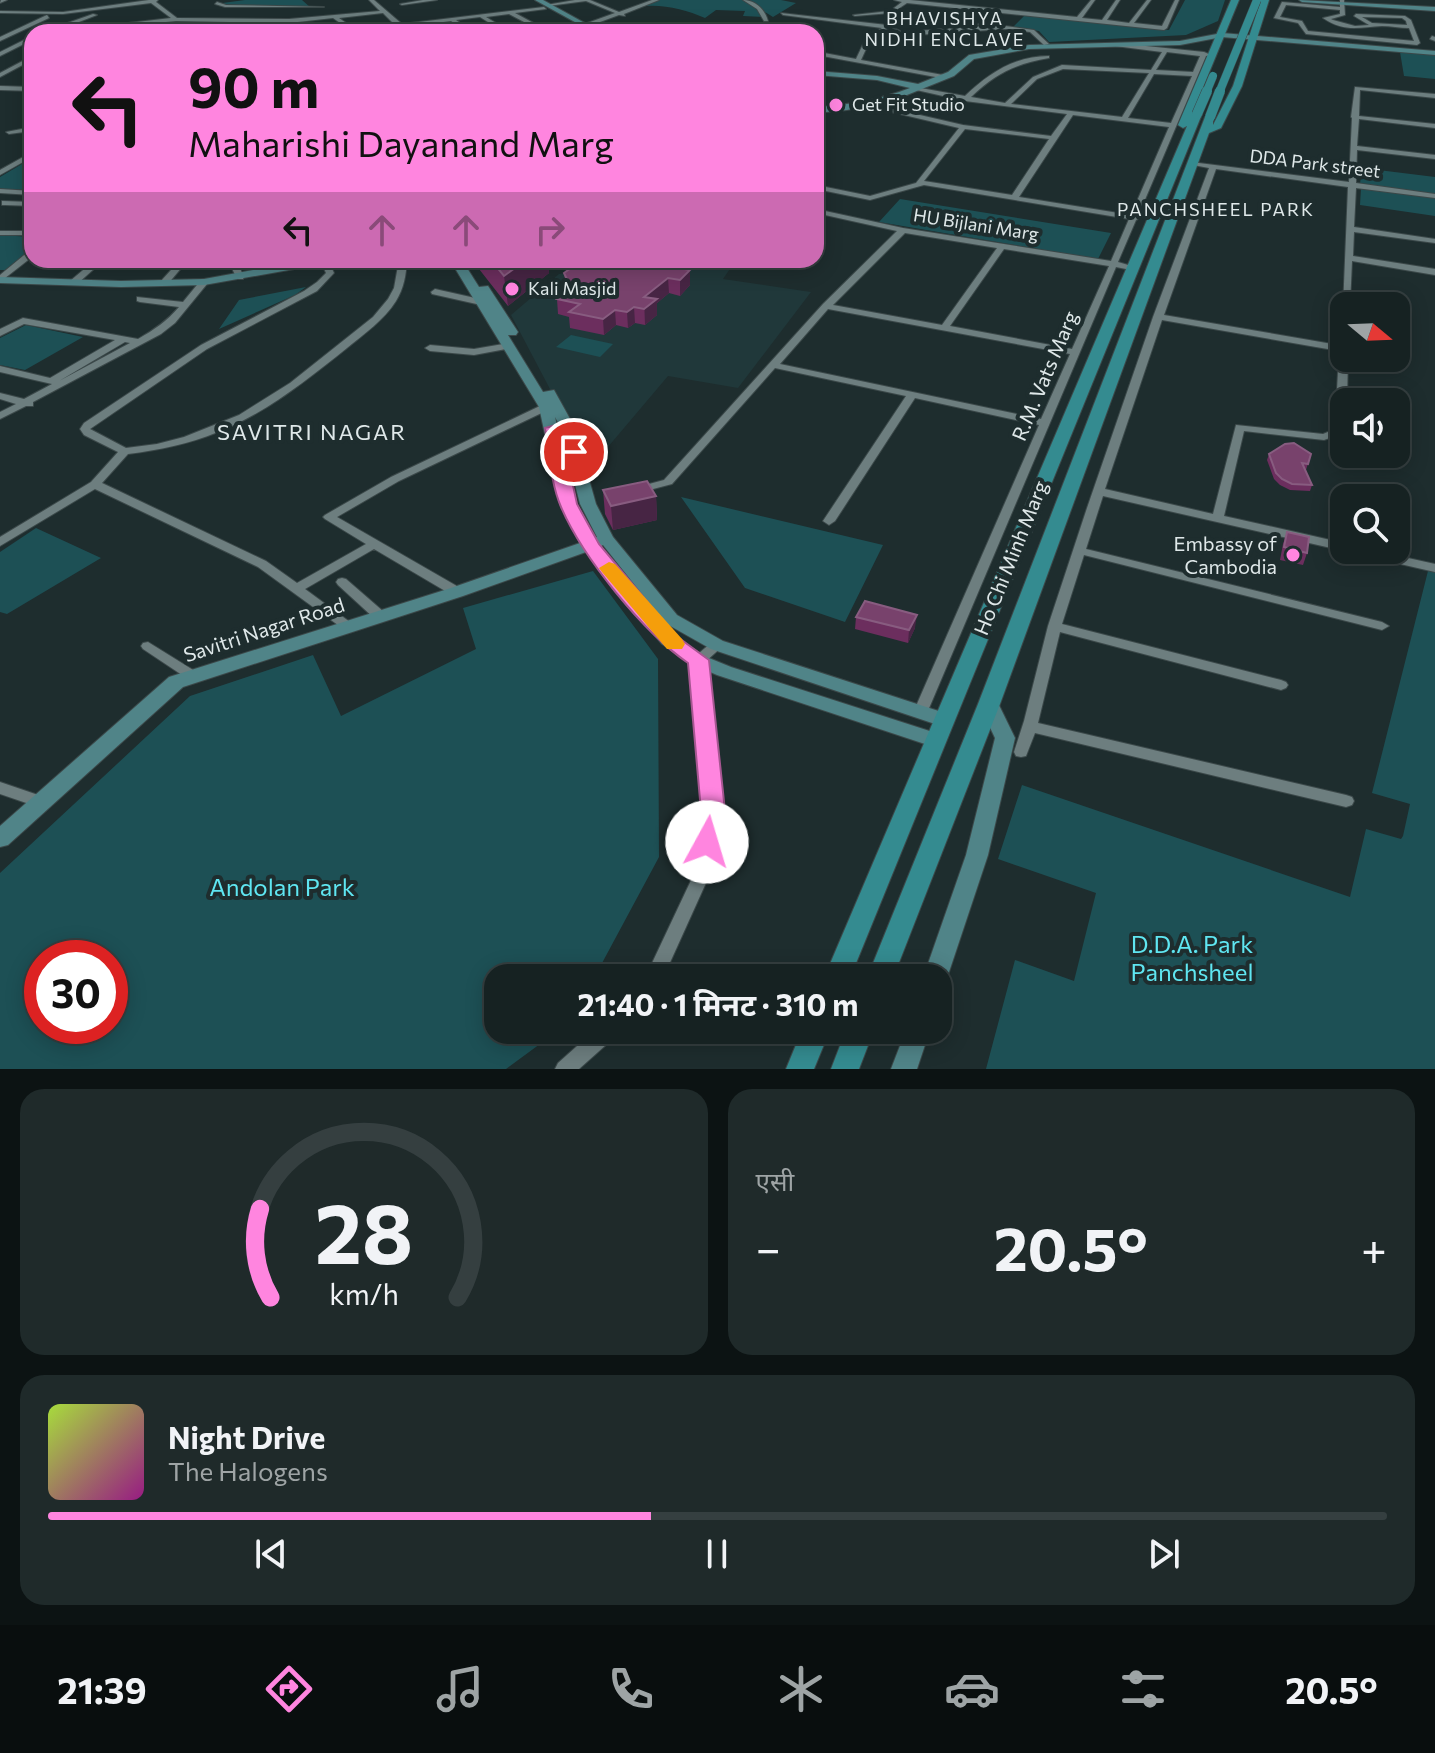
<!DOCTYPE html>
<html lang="hi">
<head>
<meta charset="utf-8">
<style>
	body { margin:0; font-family:Commissioner,"Noto Sans Devanagari",sans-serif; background:#1f2a2a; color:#f1f3f6; height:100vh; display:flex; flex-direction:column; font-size:30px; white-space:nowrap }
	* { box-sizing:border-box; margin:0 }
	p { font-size:26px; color:#9ea4a5 }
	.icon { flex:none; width:44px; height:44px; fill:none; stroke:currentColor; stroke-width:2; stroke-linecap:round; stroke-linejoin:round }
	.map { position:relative; height:1069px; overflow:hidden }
	.panel { display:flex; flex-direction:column; gap:20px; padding:20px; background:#0c1313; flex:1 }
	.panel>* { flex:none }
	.banner { position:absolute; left:24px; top:24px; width:800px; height:244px; border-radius:24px; box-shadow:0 4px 20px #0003,0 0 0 2px #353f40; background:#ff85df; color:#111; overflow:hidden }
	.needle { width:52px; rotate:109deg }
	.tools { position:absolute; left:1330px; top:292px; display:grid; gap:16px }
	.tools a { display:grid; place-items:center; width:80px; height:80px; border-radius:16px; background:#162222; box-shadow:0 4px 20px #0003,0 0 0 2px #353f40; font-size:40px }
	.speed { position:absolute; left:24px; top:940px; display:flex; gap:16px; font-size:40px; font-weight:700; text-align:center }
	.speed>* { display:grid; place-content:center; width:104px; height:104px; border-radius:50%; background:#162222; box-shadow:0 4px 20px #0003,0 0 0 2px #353f40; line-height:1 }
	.speed .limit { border:12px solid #d22; background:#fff; color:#111 }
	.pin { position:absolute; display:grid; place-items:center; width:68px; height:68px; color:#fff; margin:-34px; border:4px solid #fff; border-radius:50%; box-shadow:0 2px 8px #0007 }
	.me { position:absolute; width:88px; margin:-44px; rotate:6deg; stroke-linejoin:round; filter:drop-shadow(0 0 6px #0008) }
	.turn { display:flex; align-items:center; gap:28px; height:168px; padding:0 32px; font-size:36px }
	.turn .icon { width:104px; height:104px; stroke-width:2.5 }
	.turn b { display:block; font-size:56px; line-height:68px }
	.lanes { display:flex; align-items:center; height:76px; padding:0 32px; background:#0003; justify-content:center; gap:40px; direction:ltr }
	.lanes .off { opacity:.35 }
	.big { font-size:60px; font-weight:700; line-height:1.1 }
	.panel .widget { flex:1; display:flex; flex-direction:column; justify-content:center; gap:12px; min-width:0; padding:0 28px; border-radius:24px; background:#1f2a2a }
	.panel .dial { align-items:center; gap:0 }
	.dial svg { height:208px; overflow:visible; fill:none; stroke:#353f40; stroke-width:7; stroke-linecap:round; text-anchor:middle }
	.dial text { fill:#f1f3f6; stroke:none }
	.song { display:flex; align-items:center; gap:24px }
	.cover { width:96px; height:96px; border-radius:12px; background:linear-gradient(135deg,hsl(80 70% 55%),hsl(310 70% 35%)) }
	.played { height:8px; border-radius:4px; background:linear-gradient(90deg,#ff85df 45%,#353f40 45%) }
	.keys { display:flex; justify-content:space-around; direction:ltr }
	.heat { display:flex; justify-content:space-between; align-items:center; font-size:44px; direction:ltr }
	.panel .tiles { flex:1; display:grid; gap:20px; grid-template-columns:1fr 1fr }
	.widget:last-child { grid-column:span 2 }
	.trip { position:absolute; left:484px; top:964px; width:468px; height:80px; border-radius:24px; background:#162222; box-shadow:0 4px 20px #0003,0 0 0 2px #353f40; font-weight:700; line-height:80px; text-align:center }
	.tabs { display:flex; height:128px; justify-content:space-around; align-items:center; background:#090e0e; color:#9ea4a5 }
	.tabs .icon { width:56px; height:56px }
	.tabs .current { color:#ff85df }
	.tabs b { font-size:36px; color:#f1f3f6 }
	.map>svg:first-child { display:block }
</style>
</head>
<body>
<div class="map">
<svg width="1435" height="1069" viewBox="0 0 1435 1069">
	<rect width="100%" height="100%" fill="#1e2d2e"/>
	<path fill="#20383a" d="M180,19l80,4 -15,9h-154z
		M634,260h102l-13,19 88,13 -73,96 -70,-12 -77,91 -80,-152 48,-41z"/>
	<path fill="#1d5055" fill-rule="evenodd" d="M245,0h57l9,8 -96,-4z
		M658,0h123l15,3 -23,14 -8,-5 2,5 -24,-1 2,-5 -29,-1 -11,8c-21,-9 -45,-15 -68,-11z
		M1185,0h40l-7,21 -32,14 -137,7 -10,-11 -26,-4 12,-12 144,15z
		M1400,52l35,3v24l-31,-3z
		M32,158v32l-32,-1v-12z
		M1362,168l73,9v17l-75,-10z
		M1361,188l74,10v18l-75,-11z
		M900,199l211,34 -13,26 -219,-37z
		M0,235l32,2v12l-27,21h-5z
		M306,287l-11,8 -76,34 20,-29z
		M26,325l57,12 -58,33 -25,-5v-27z
		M571,335l42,9 -13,13 -44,-10z
		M681,497l202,48 -38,77 -100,-34z
		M36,528l65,30 -94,56 -7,-2v-60z
		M593,571l65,88 1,198 -65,121h-96v52h61l-53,39h-506v-196l190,-177 123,-41 28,61 135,-67 -13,-41zM42,958h68v68h-68z
		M1428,571l7,1v497h-449l29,-109 59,21 22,-88 -98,-34 24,-74 328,112 16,-68 35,10 2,-3 7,-32 -38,-11z"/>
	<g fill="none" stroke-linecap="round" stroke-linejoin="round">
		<defs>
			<path id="street" d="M1,0h6l-7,3z
				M149,0h9l-2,2 21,16 112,1 91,-8 -11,-11h5l28,24 142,-17 2,2 -31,4 35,19h-7l-34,-18 -23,3 25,15h-7l-24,-15 -24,3 17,12h-6l-16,-11 -46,6 2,2 -3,2 -7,-4 -14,-14 -44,5 20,14h-6l-20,-14 -44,5 -113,-2 -50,5 2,-3 43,-5 -20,-15 -88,11 -63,-1v-2l63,1z
				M423,0h14l-35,5 -2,-1z
				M575,0h15l29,12 33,-12h7l-35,14 1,2 -6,-1 -38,14 -2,-3 36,-13 -29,-12 -38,5 -2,-1z
				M743,0c13,0 22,10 25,21h-4l-7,-12z
				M894,0h16l167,17 14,-17h4l-13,18 20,2 14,-20h4l-13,20 22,3 18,-23h4l-17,23 28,3 13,-26h4l-12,28 -3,2 -257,-27 -12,8 84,13 -3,2 -85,-13 -36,3 -2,-1 37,-4 12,-9z
				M1340,0h4l1,15 -14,4 2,1 22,6 14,-1 -15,-9 2,-2 49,2 6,4 9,23 -3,2 -111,-11 -8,-11 -24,-5 8,-16 58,5zM1286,5l54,5v4l-17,4c22,15 37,9 59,8 8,0 18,2 27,2l5,13 -106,-10 -6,-10 -22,-4zM1362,17l40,1 4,3 1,4 -35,-2z
				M217,2l9,3 98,2h-99l-10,-3z
				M781,13l106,12 15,7 96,-7 36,5 15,14 -5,1 -14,-13 -25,-3 -104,7 -14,-7 -17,11 -9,20 82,15 -2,3 -124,-23 2,-3 37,7 10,-21 16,-10 -99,-13z
				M93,14l4,1 -31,12h18l2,3 -25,-2 -19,4z
				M47,15l2,3 -49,23v-4z
				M316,26l2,3 -43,2 -3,-2z
				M32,36v4l-32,16v-4z
				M1432,36l3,1v4l-5,-2z
				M1117,43l87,9 7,3 -5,1 -68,160 2,2 -4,2 -18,42 17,5 -4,3 -15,-3 -189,446 -2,4h-10l-2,-4 126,-288 -124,-27 -80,123 -6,4 -6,-4 83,-125 -131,-28 -103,116 -34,9 -6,-3 2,-2 30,-8 159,-176 74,-73 -81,-18v-4l87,19 208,33 18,-42 -205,-34 -54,15 -54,-11v-4l54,11 46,-13 43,-55 -93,-22 2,-3 95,22 88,11 16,-22 -102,-13 -53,-12 3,-2 50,9c24,-23 50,-40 84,-40v2c-34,6 -53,15 -78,39l34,6 28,-26 29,-12 89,5 11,-18 -47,-6zM1167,52l33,4 -7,16 -37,-2zM1063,69l86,4 -27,44 -111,-13 26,-25zM1154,74l38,2 -21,47 -43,-5zM1073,115l96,12 -38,88 -112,-18zM965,129l84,10 -37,56 -88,-14zM905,233l92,15 -55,77 -109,-20zM1004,249l105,17 -37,83 -122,-23zM828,309l242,45 -29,65 -261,-55z
				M32,56v4l-32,17v-4z
				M0,86l32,1v4l-32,-1z
				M1355,87l80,7v4l-75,-8 -1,26 76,8v4l-76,-9 -2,27 78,9v4l-78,-9 -1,33 79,11v4l-79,-10 -2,39 81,12v4l-81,-11 -1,24 82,13v6l-83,-14 -2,45h-6l-1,2 5,-121 -132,-18 -52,146 180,31v12h4l-1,44h-3v31l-20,7 -80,-9 -20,85 120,27v7h3l-3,1 -241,-55 -17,53 296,73 7,4 -7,4 -298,-75 -22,69 219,56 5,2 2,3 -2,3 -5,2 -221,-58 -22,91 308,72 6,2 2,4 -2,4 -6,2 -311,-74 -9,23 -5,1 -5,-1 -2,-4 10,-31 24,-95 39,-118 66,-191 56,-149 -21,-4 3,-2 158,20 3,-64 -1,-1zM1162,320l177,31 -4,78 -12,5 -87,-9 -23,89 -108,-25z
				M32,127v4l-23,3 -3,-2z
				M32,152v5l-32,18v-5z
				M0,189l32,2v4l-32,-2z
				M2,201l30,1v4l-27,-1h-3z
				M0,231h32v4h-32z
				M29,251h3v6l-32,25v-7z
				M95,260h9l-28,25h-6v-4z
				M180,260h8l-21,25h-6v-4z
				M228,260h8l8,17 -1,2h-6z
				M320,260h8l6,13 -17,18 -110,58 -117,80 36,19 31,-4 27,-7 55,-22 51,-32 83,-66 15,-18 6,-11 5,-28h8c-1,15 -3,28 -11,41 -12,19 -32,33 -49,47 -40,32 -81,65 -129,84 -29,12 -59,18 -90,22l-26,29 164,78 31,22 69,-39 -41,-25 -2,-2 2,-2 66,-38 151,-72h8l1,2 -1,2 -151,72 -62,36 125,72 1,3 -1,3h-10l-78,-46 -69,40 49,36 -7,4 -5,-1 -84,-61 -163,-78 -95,57v-9l91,-55 27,-30 -34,-17 -4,-6 4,-6 117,-78 103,-54 13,-9 9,-9z
				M204,279l3,1v4l-32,39 -14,11 -128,68v4h-7l-26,13v-7l16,-8 -16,-5v-6l24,6 28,-15 -52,-12v-6l50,12 65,-38 -91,-16 -24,12v-7l23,-11 115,21c16,-9 29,-18 41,-32l-39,-5 -3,-1v-4l46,5 18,-22zM125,342l5,1 -71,38z
				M435,289l49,11 1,2 -4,3 -49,-11 -1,-2z
				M509,343l3,1v4l-38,7 -44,-4 -5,-3 5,-3 44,4z
				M1350,550h22l63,14v8l-83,-19z
				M342,578l4,1 38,33 2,3 -2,3h-10l-36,-33 -2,-3 2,-3z
				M717,641l5,1 2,3 -19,17 16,149 -11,63 -47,104h-18l49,-104 11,-63 -14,-151 21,-18z
				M148,642l50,31 2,3 -2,3h-10l-45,-30 -2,-3 2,-3z
				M0,782l47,16 2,4 -2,4 -6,2 -41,-14z
				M595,1030h23l-2,6 -37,33h-24l3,-6z"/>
			<path id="secondary" d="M535,0h8l58,32h-8z
				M1299,0l136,7v4l-133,-9z
				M1222,33l213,18v4l-213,-18 -42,8 -151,4 -55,10 -20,17 -62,25 -45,9 -31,3v-6c33,-2 63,-7 94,-19l-33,-8 -61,-5v-4l61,5 41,8 30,-12 21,-17 60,-10 151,-4z
				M309,260h25l-6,3 -124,22 -83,2 -121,-4v-6l121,4 83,-2z
				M450,260h12l17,27 9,-1 30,46 -2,3h-8l35,57 11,-2 20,36 22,78 17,33 64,78 46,26 228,74 3,5 -3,5 -7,2 -233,-78 -46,-26 -62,-78 -4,2 75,89 30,20 27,11 211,68 3,5 -3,5 -7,2 -7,-2 -211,-70 -25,-11 -30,-20 -76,-92 -123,44 -280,91 -175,158 -8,2v-21l169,-149 282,-89 129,-45 -20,-39 -21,-97zM555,417l5,9 20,78 17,33 -3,1 -18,-34z
				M989,697l7,2 19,39 -27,117 -41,123 -4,7 -5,2v-9h-15l43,-123 29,-117 -16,-34 3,-5z
				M906,1030h24l-13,39h-26z"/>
			<path id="primary" d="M1231,0h8l-47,114 5,-3 5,3 -352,864h-26l363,-852 -4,2 -5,-3z
				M1261,0h8l-27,86 -21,42 -12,5 -209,571 -107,274h-26l111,-274 227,-587 8,-2v10l20,-39z
				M802,1030h28l-16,39h-28z
				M846,1030h28l-15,39h-28z"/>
		</defs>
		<use href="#street" stroke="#3b4849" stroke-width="2"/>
		<use href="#secondary" stroke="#3b4849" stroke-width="2"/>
		<use href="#primary" stroke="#3b4849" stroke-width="2"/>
		<use href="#street" fill="#6d7e7f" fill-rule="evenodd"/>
		<use href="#secondary" fill="#508488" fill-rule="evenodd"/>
		<use href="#primary" fill="#348b90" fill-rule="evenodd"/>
		<defs>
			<path id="primary-bridge-far1" d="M1206,93l7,-17
				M1219,93l38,-93"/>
			<path id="primary-bridge" d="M1197,114l10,-23
				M1210,117l10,-26"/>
		</defs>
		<use href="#primary-bridge-far1" stroke="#3b4849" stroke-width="9" stroke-linecap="butt"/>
		<use href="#primary-bridge" stroke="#3b4849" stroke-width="11" stroke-linecap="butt"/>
		<use href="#primary-bridge-far1" stroke="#348b90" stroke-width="8"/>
		<use href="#primary-bridge" stroke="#348b90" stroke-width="10"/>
	</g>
	<path fill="#6c2e5e" d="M472,260h76l1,13 -41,33z
		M691,261l-7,6v2l6,1v15l-10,11 -11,-3 -12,10v12l-12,10 -10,-2 -7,5 -12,-3 -12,10 -34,-7 -1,-11 -11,-3 -1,-15 10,-8 -3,-18z
		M1269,454h42l-5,16h-1l7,15 -2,6 -20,-1 -10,-5 -6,-6 -7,-19z
		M603,490l53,6 1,24 -44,10 -8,-16z
		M1287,532l20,21 -4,12 -23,-5 3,-16z
		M856,617l59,11 -7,15 -53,-14z"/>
	<path fill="#472544" d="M526,260h22l1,13 -41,33 -4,-30z
		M676,260h15l-7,7v9l6,-6v15l-10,11v-16l-6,-19z
		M668,278l1,15 -12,10v12l-12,10 -1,-28z
		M634,307l1,16 -7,5 -1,-16z
		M615,310l1,15 -12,10 -1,-16z
		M656,496l1,24 -44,10 -2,-24z
		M917,615l-2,13 -7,15 1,-13z"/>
	<path fill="#78426c" stroke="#885c80" stroke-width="2" d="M491,260h35l-22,16z
		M607,260h69l-2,1 10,3 -6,4 12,2 -10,10 -12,-2 -24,19 13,2 -13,10 -10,-2 -7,5 -12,-2 -12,9 -34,-7 11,-8 -23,-5 14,-11 -7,-15 7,-5 30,-4z
		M1294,443l17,11 -3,10 -6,-1 10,22 -20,-1 -10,-5 -6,-6 -7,-19 16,-10z
		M647,481l9,15 -45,10 -8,-16z
		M1287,532l22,5 -2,16 -23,-6z
		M865,601l52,14 -8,15 -53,-13z"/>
	<path fill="#ff85df" stroke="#a65691" stroke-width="2" d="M567,422l8,4 7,26 -8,5 -8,-4 11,51 22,40 76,91 34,25 16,151 -9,38 -9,3 -8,-3 -4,-7 6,-31 -13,-148c-45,-31 -105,-105 -127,-156 -10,-23 -12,-54 -16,-79z"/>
	<path fill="#f59e0b" d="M609,562l6,2 67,75 3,5 -3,5h-15l-65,-77 -3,-4z"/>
	<g fill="#ff85df" stroke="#1e2d2e" stroke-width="3">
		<circle cx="836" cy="105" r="8"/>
		<circle cx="512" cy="289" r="8"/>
		<circle cx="1293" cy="555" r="8"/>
	</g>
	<g text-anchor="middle" stroke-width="8" stroke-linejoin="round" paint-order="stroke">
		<g font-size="18" letter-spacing="2" fill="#dfe8e9" stroke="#1e2d2e">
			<text x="945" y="25">BHAVISHYA<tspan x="945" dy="21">NIDHI ENCLAVE</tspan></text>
			<text x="1216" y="216">PANCHSHEEL PARK</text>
		</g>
		<g font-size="18" fill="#dfe8e9" stroke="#1e2d2e" text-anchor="start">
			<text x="852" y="111">Get Fit Studio</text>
			<text x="528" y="295">Kali Masjid</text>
		</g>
		<g font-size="18" fill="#dfe8e9" stroke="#1e2d2e">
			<text transform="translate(1315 164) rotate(7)" y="6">DDA Park street</text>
			<text transform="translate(976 225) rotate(9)" y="6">HU Bijlani Marg</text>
		</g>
		<g font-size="20" fill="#dfe8e9" stroke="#1e2d2e">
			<text transform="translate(1045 376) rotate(-67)" y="7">R.M. Vats Marg</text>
			<text transform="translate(1011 558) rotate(-68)" y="7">Ho Chi Minh Marg</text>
			<text transform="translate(264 630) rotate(-18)" y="7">Savitri Nagar Road</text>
		</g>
		<g font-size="20" fill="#dfe8e9" stroke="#1e2d2e" text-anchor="end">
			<text x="1277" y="551">Embassy of<tspan x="1277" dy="23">Cambodia</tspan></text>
		</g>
		<g font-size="22" letter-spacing="2" fill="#dfe8e9" stroke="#1e2d2e">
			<text x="312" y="440">SAVITRI NAGAR</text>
		</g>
		<g font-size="24" fill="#5fe6f1" stroke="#1e2d2e">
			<text x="282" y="896">Andolan Park</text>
			<text x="1192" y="953">D.D.A. Park<tspan x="1192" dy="28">Panchsheel</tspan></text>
		</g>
	</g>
</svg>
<div class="tools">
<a><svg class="needle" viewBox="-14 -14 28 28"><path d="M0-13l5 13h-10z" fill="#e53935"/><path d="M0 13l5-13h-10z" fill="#9ea4a5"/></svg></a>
<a><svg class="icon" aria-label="sound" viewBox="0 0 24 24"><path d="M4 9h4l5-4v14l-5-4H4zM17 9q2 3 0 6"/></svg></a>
<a><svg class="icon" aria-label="search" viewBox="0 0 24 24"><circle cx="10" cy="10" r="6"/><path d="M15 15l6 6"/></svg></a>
</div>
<div class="speed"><div class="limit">30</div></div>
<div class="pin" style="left:574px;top:452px;background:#d93025"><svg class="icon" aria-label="arrive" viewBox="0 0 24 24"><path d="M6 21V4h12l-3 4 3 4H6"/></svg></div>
<svg class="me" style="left:707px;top:842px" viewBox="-20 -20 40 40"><circle r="19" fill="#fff"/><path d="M0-13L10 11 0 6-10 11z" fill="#ff85df"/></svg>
<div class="trip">21:40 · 1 मिनट · 310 m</div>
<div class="banner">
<div class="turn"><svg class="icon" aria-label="left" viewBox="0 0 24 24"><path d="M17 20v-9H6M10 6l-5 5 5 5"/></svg><div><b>90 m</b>Maharishi Dayanand Marg</div></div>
<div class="lanes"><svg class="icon" aria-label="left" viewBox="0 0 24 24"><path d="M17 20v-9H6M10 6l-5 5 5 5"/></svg><svg class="icon off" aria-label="ahead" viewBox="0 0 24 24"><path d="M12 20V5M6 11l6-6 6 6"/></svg><svg class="icon off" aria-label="ahead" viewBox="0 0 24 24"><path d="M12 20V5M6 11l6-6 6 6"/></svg><svg class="icon off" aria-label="right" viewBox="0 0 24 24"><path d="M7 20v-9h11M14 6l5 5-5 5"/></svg></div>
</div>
</div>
<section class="panel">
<div class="tiles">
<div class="widget dial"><svg viewBox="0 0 100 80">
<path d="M14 69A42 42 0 1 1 86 69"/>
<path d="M14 69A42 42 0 0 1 10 35" stroke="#ff85df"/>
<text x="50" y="56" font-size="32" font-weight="700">28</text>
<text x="50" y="72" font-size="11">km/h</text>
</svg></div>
<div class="widget"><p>एसी</p>
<div class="heat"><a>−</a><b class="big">20.5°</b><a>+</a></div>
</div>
<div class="widget">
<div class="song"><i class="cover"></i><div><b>Night Drive</b><p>The Halogens</p></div></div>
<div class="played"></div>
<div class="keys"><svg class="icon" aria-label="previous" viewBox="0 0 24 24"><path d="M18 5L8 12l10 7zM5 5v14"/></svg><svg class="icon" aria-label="pause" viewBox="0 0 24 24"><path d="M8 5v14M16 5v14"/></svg><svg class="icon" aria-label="next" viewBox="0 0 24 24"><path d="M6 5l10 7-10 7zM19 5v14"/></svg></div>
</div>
</div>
</section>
<nav class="tabs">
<b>21:39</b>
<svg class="icon current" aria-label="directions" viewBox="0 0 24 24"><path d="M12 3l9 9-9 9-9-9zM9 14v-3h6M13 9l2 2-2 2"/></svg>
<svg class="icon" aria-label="music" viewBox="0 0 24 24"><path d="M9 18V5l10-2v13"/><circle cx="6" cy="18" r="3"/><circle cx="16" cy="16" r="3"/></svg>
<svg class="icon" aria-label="phone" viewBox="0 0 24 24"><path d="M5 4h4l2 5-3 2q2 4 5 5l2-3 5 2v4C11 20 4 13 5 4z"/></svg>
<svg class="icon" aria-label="climate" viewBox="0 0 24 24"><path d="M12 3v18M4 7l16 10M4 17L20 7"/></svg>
<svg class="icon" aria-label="car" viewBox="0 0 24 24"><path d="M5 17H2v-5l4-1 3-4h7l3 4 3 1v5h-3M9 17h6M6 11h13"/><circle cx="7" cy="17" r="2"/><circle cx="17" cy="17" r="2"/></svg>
<svg class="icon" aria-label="filters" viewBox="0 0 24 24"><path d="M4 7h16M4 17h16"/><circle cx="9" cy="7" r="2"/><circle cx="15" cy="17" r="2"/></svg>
<b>20.5°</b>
</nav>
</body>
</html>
